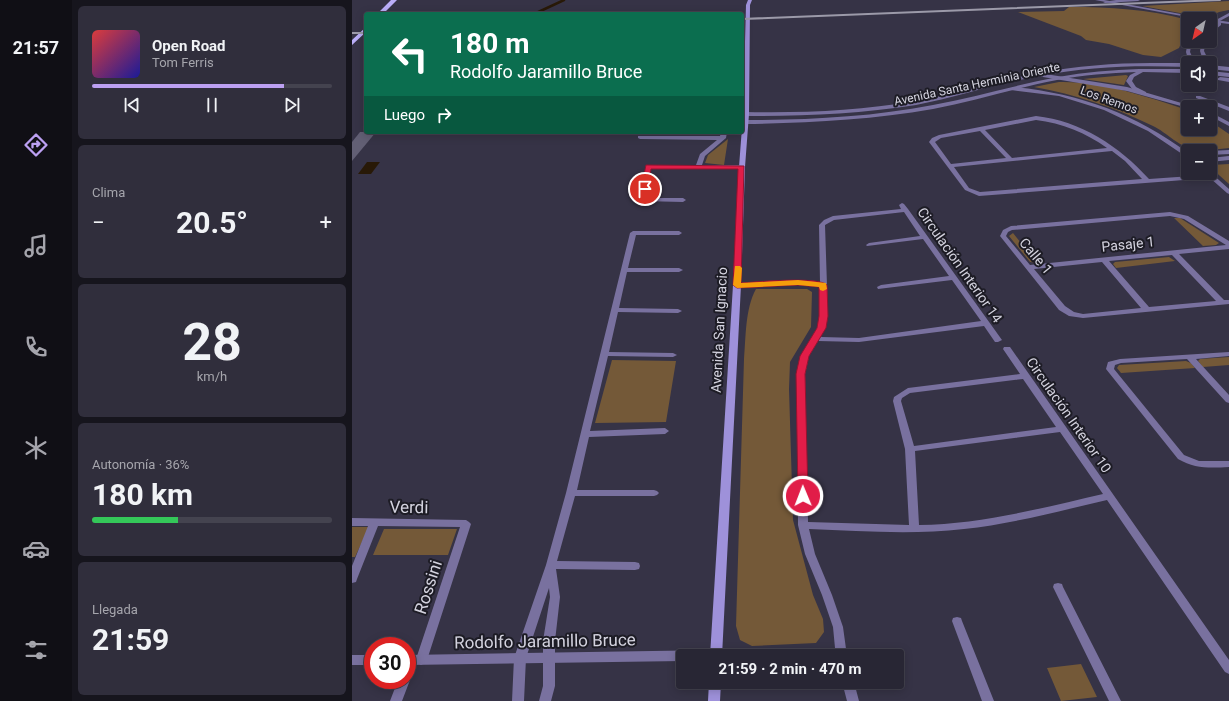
<!DOCTYPE html>
<html lang="es">
<head>
<meta charset="utf-8">
<style>
	body { margin:0; font-family:Roboto,sans-serif; background:#302e3c; color:#f1f3f6; height:100vh; display:flex; flex-direction:column; font-size:15px; white-space:nowrap }
	* { box-sizing:border-box; margin:0 }
	p { font-size:13px; color:#a5a5ac }
	.icon { flex:none; width:22px; height:22px; fill:none; stroke:currentColor; stroke-width:2; stroke-linecap:round; stroke-linejoin:round }
	.map { position:relative; flex:1; overflow:hidden }
	.sheet { display:flex; flex-direction:column; gap:6px; padding:6px; background:#16151d; width:280px }
	.sheet>* { flex:none }
	.top-card { position:absolute; left:12px; top:12px; width:380px; height:122px; border-radius:4px; box-shadow:0 2px 10px #0003,0 0 0 1px #44434f; background:#0b6e4f; color:#fff; overflow:hidden }
	.needle { width:26px; rotate:214deg }
	.buttons { position:absolute; left:829px; top:12px; display:grid; gap:8px }
	.buttons a { display:grid; place-items:center; width:36px; height:36px; border-radius:4px; background:#282634; box-shadow:0 2px 10px #0003,0 0 0 1px #44434f; font-size:20px }
	.speed { position:absolute; left:12px; top:637px; display:flex; gap:8px; font-size:20px; font-weight:700; text-align:center }
	.speed>* { display:grid; place-content:center; width:52px; height:52px; border-radius:50%; background:#282634; box-shadow:0 2px 10px #0003,0 0 0 1px #44434f; line-height:1 }
	.speed .limit { border:6px solid #d22; background:#fff; color:#111 }
	.pin { position:absolute; display:grid; place-items:center; width:34px; height:34px; color:#fff; margin:-17px; border:2px solid #fff; border-radius:50%; box-shadow:0 1px 4px #0007 }
	.me { position:absolute; width:44px; margin:-22px; rotate:359deg; stroke-linejoin:round; filter:drop-shadow(0 0 3px #0008) }
	.turn { display:flex; align-items:center; gap:14px; height:84px; padding:0 20px; font-size:18px }
	.turn .icon { width:52px; height:52px; stroke-width:2.5 }
	.turn b { display:block; font-size:28px; line-height:34px }
	.then { display:flex; align-items:center; height:38px; padding:0 20px; background:#0003; gap:8px; font-size:15px }
	.big { font-size:30px; font-weight:700; line-height:1.1 }
	.sheet .tile { flex:1; display:flex; flex-direction:column; justify-content:center; gap:6px; min-width:0; padding:0 14px; border-radius:6px; background:#302e3c }
	.sheet .dial { align-items:center; gap:0 }
	.dial b { font-size:52px; line-height:1 }
	.song { display:flex; align-items:center; gap:12px }
	.cover { width:48px; height:48px; border-radius:6px; background:linear-gradient(135deg,hsl(0 70% 55%),hsl(240 70% 35%)) }
	.played { height:4px; border-radius:2px; background:linear-gradient(90deg,#bca0f2 80%,#44434f 80%) }
	.keys { display:flex; justify-content:space-around; direction:ltr }
	.heat { display:flex; justify-content:space-between; align-items:center; font-size:22px; direction:ltr }
	.charge { height:6px; border-radius:3px; background:linear-gradient(90deg,#34c759 36%,#44434f 0) }
	.trip { position:absolute; left:324px; top:649px; width:228px; height:40px; border-radius:4px; background:#282634; box-shadow:0 2px 10px #0003,0 0 0 1px #44434f; font-weight:700; line-height:40px; text-align:center }
	main { display:flex; flex:1; min-height:0 }
	.tabs { display:flex; flex-direction:column; width:72px; justify-content:space-around; align-items:center; background:#100f15; color:#a5a5ac }
	.tabs .icon { width:28px; height:28px }
	.tabs .current { color:#bca0f2 }
	.tabs b { font-size:18px; color:#f1f3f6 }
	.map>svg:first-child { display:block }
</style>
</head>
<body>
<main>
<nav class="tabs">
<b>21:57</b>
<svg class="icon current" aria-label="directions" viewBox="0 0 24 24"><path d="M12 3l9 9-9 9-9-9zM9 14v-3h6M13 9l2 2-2 2"/></svg>
<svg class="icon" aria-label="music" viewBox="0 0 24 24"><path d="M9 18V5l10-2v13"/><circle cx="6" cy="18" r="3"/><circle cx="16" cy="16" r="3"/></svg>
<svg class="icon" aria-label="phone" viewBox="0 0 24 24"><path d="M5 4h4l2 5-3 2q2 4 5 5l2-3 5 2v4C11 20 4 13 5 4z"/></svg>
<svg class="icon" aria-label="climate" viewBox="0 0 24 24"><path d="M12 3v18M4 7l16 10M4 17L20 7"/></svg>
<svg class="icon" aria-label="car" viewBox="0 0 24 24"><path d="M5 17H2v-5l4-1 3-4h7l3 4 3 1v5h-3M9 17h6M6 11h13"/><circle cx="7" cy="17" r="2"/><circle cx="17" cy="17" r="2"/></svg>
<svg class="icon" aria-label="filters" viewBox="0 0 24 24"><path d="M4 7h16M4 17h16"/><circle cx="9" cy="7" r="2"/><circle cx="15" cy="17" r="2"/></svg>
</nav>
<section class="sheet">
<div class="tile">
<div class="song"><i class="cover"></i><div><b>Open Road</b><p>Tom Ferris</p></div></div>
<div class="played"></div>
<div class="keys"><svg class="icon" aria-label="previous" viewBox="0 0 24 24"><path d="M18 5L8 12l10 7zM5 5v14"/></svg><svg class="icon" aria-label="pause" viewBox="0 0 24 24"><path d="M8 5v14M16 5v14"/></svg><svg class="icon" aria-label="next" viewBox="0 0 24 24"><path d="M6 5l10 7-10 7zM19 5v14"/></svg></div>
</div>
<div class="tile"><p>Clima</p>
<div class="heat"><a>−</a><b class="big">20.5°</b><a>+</a></div>
</div>
<div class="tile dial"><b>28</b><p>km/h</p></div>
<div class="tile"><p>Autonomía · 36%</p><b class="big">180 km</b><div class="charge"></div></div>
<div class="tile"><p>Llegada</p><b class="big">21:59</b></div>
</section>
<div class="map">
<svg width="877" height="701" viewBox="0 0 877 701">
	<rect width="100%" height="100%" fill="#363346"/>
	<path fill="#745938" d="M877,1v9l-10,2 -12,6 -65,-12z
		M717,7c42,0 78,2 119,13v14l-4,3 -5,11 -18,9 -18,-2 -34,-11 -23,-4 -5,-4 -63,-24 46,-1z
		M774,75l2,1 -4,9 -41,-6z
		M707,82c44,-1 88,15 129,28v19h22v-8l19,13v14c-11,1 -23,3 -34,2 -13,-1 -29,-18 -42,-24 -37,-18 -78,-32 -119,-39z
		M376,139l-4,26 -19,-2 3,-8z
		M877,164v20l-19,-17 1,-2z
		M822,218h6l39,25 -3,2 -13,1z
		M661,233l24,30 -7,-1 -21,-26z
		M817,257l6,4 -59,7 -3,-4 2,-2z
		M404,289h51l5,3 -1,35 -21,35 -1,27 4,131 20,75 10,24 1,13 -8,11 -64,3 -12,-6 -4,-14 8,-267c2,-22 1,-50 12,-70z
		M877,357v8l-26,2 -5,-6 2,-2z
		M260,360l64,1 -10,61 -71,1z
		M834,361l5,2 4,5 -74,5 -4,-5 2,-3z
		M0,527h17l-14,30h-3z
		M32,529h73l-9,26h-75z
		M729,664l16,33 -36,4 -14,-33z"/>
	<path fill="#281907" d="M15,162h13l-9,12h-13z"/>
	<g fill="none" stroke-linecap="round" stroke-linejoin="round">
		<path stroke="#281907" stroke-width="2.5" d="M182,14l30,-14"/>
	</g>
	<path fill="#625f74" d="M8,132h16l-24,29v-19z"/>
	<g fill="none" stroke-linecap="round" stroke-linejoin="round">
		<path fill="#79719f" fill-rule="evenodd" d="M764,0h24l-2,1 -33,2 -2,-1z
			M877,13v3l-11,6 -4,-1z
			M687,73l88,14 68,20 -7,1 -61,-17 -90,-15 -1,-1z
			M868,77l9,1v4l-11,-2 -1,-1z
			M661,87c65,6 123,27 175,66v5l-40,-27 -44,-21 -45,-14 -48,-6 -1,-1z
			M844,96h4l29,11v4l-33,-13z
			M858,112l19,10v4l-19,-10z
			M684,116c45,5 83,30 113,63l57,-4 -1,-2h5v-1l19,17v5l-2,-1 -17,-15 -231,18 -14,-6 -36,-48 3,-4 7,-3zM684,120c26,3 50,13 71,28l-95,10 -27,-28zM628,131l26,27 -55,6 -16,-22 6,-4zM760,151l13,10 17,18 -162,13 -11,-4 -15,-21z
			M369,132h6l-1,6 -21,18 -3,9h40l2,1v2l-93,1 -5,29h37l3,2 -3,2 -42,-1 -1,-1 6,-34 50,-1 4,-11 17,-14 -77,-1 -2,-1v-2h82z
			M877,150v4l-19,1v-4z
			M877,156v4l-19,2v-4z
			M550,203l2,1 4,5 94,131 -4,2h-3l-11,-16 -125,16 -41,-1 -9,15 -4,18 3,148 101,3 -4,-76 -12,-48 1,-4 14,-9 112,-14 -17,-25 1,-2h6l219,313v14l-4,-2 -118,-172c-48,11 -95,24 -143,29 -52,6 -104,2 -155,0l6,25 17,41 11,32 4,29h-136l1,-4 4,-2 119,-2 -2,-21 -11,-32 -17,-41 -7,-29 -1,-151 4,-18 11,-17 5,-11 3,-12v-29l-22,-2 -61,2 -4,-2 4,-2 61,-2 22,2 -1,-58 5,-5 9,-4 68,-7 -2,-4zM552,212l16,24 -51,7 -3,2 1,1 56,-7 26,37 -68,9 -4,2 1,2 74,-9 29,41 -122,17 -38,-1 7,-21 -3,-91 9,-5zM671,379l33,48 -142,19 -13,-45 1,-3 8,-5zM708,432l43,62c-61,14 -121,30 -184,31l-4,-74z
			M818,212l18,4 41,25v8l-50,5 45,46h5v4l-146,14 -14,-2 -10,-6 -59,-74 3,-6 8,-4zM818,216l14,3 42,26 -196,20 -24,-29 2,-4 4,-2zM820,255l44,46 -67,6 -40,-46zM750,262l39,46 -58,6 -9,-2 -9,-6 -31,-37z
			M281,231h46l3,2 -3,2h-43l-8,33h51l4,2 -4,2h-52l-8,36 59,1 4,2 -4,2 -60,-1 -9,40 64,1 4,2 -4,2 -65,-1 -18,75 75,-3 4,3 -4,3 -76,3 -12,53h77l3,1 2,2 -2,2 -3,1h-79l-18,65 78,1 4,1 1,3 -1,3 -4,1 -79,-1 4,28 -5,44v45l-4,15h-12l4,-15v-45l7,-44 -1,-9 -23,70 -2,43h-12l2,-43 32,-93 20,-72 64,-260z
			M877,352v4l-33,3 33,36v8l-3,-1 -39,-43 -66,4 -6,2 -1,4 70,86 15,6h30v6c-19,1 -34,2 -51,-8l-72,-90 2,-7 12,-3z
			M0,518l114,2 3,2 2,2 -44,136 -2,3 -4,2 -4,-2 -1,-2 -5,12 -4,2v-18l4,-2 4,2 1,2 44,-132 -82,-1 -21,53 -1,3 -4,1v-17l16,-40h-16z
			M706,583l4,1 1,3 58,114h-12l-56,-114 1,-3z
			M605,617l4,1 1,3 32,80h-12l-30,-80 1,-3z
			M55,676l3,4 -8,21h-12l8,-21h9z
			M490,682h12l5,19h-12z"/>
		<path fill="#79719f" fill-rule="evenodd" d="M743,0h9l104,19h-10z
			M857,19h1l19,3v2l-8,-1v2l-11,9v-4l6,-6 -2,-2 -4,-1v-2z
			M836,40l4,1 -2,11 5,11h-6l-3,-11z
			M850,41h4l-2,10 6,12h-6l-4,-12z
			M799,63h37v4c-50,-2 -99,-1 -148,9 -42,7 -83,21 -124,29 -56,9 -113,11 -170,11l-3,-2 3,-2c57,1 113,-1 169,-11 42,-7 83,-21 124,-28 37,-7 75,-10 112,-10z
			M858,65l19,2v4l-19,-2z
			M787,69h49v4l-45,-1 -9,5 -2,4 4,6 10,5v2l-2,1 -12,-6 -6,-8 4,-6 6,-3c-27,1 -53,3 -79,8 -42,8 -82,21 -124,29 -62,11 -125,14 -188,15l-3,-2 3,-2c63,0 126,-3 188,-15 42,-8 83,-20 125,-28 27,-5 54,-7 81,-8z
			M858,71l19,2v4l-19,-2z
			M364,650l4,2 1,4h-38v5l-276,4v-10z
			M0,655h21v10h-21z"/>
		<path fill="#9e91da" fill-rule="evenodd" d="M396,0h4l-2,5 -1,109 -4,53 -4,118 -19,371h-12l23,-371 6,-118 4,-53 3,-109z
			M357,682h12l-1,19h-12z"/>
		<path fill="#baaef8" fill-rule="evenodd" d="M39,0h6l-14,14h-6z
			M14,27v5l-14,13v-5z"/>
		<path stroke="#9c9aa9" stroke-width="2" d="M390,19l478,-19
			M0,33h14"/>
	</g>
	<path fill="#e11d48" stroke="#92132f" d="M294,165l98,1 -3,117c15,-1 77,-7 86,2l1,31 -2,12 -17,28 -4,18 3,122 -1,3h-8l-1,-3 -2,-122 4,-18 17,-28 2,-12v-29l-21,-2 -61,3 -4,-3 5,-116h-87l-3,20 -3,2 -4,-2z"/>
	<path fill="#f59e0b" d="M383,266h5l2,2 -1,15 57,-3 28,3 1,6 -4,2 -3,-1 -1,-3 -21,-2 -61,3 -4,-3z"/>
	<g text-anchor="middle" stroke-width="4" stroke-linejoin="round" paint-order="stroke">
		<g font-size="12" fill="#d4d3df" stroke="#1d1c25">
			<text transform="translate(625 84) rotate(-12)" y="4">Avenida Santa Herminia Oriente</text>
			<text transform="translate(757 100) rotate(20)" y="4">Los Remos</text>
		</g>
		<g font-size="14" fill="#d4d3df" stroke="#1d1c25">
			<text transform="translate(776 244) rotate(-6)" y="5">Pasaje 1</text>
			<text transform="translate(684 256) rotate(50)" y="5">Calle 1</text>
			<text transform="translate(608 265) rotate(55)" y="5">Circulación Interior 14</text>
			<text transform="translate(367 330) rotate(-87)" y="5">Avenida San Ignacio</text>
			<text transform="translate(717 415) rotate(55)" y="5">Circulación Interior 10</text>
		</g>
		<g font-size="17" fill="#d4d3df" stroke="#1d1c25">
			<text transform="translate(57 507) rotate(1)" y="6">Verdi</text>
			<text transform="translate(76 587) rotate(-72)" y="6">Rossini</text>
			<text transform="translate(193 641) rotate(-1)" y="6">Rodolfo Jaramillo Bruce</text>
		</g>
	</g>
</svg>
<div class="buttons">
<a><svg class="needle" viewBox="-14 -14 28 28"><path d="M0-13l5 13h-10z" fill="#e53935"/><path d="M0 13l5-13h-10z" fill="#a5a5ac"/></svg></a>
<a><svg class="icon" aria-label="sound" viewBox="0 0 24 24"><path d="M4 9h4l5-4v14l-5-4H4zM17 9q2 3 0 6"/></svg></a>
<a>+</a>
<a>−</a>
</div>
<div class="speed"><div class="limit">30</div></div>
<div class="pin" style="left:293px;top:189px;background:#d93025"><svg class="icon" aria-label="arrive" viewBox="0 0 24 24"><path d="M6 21V4h12l-3 4 3 4H6"/></svg></div>
<svg class="me" style="left:451px;top:496px" viewBox="-20 -20 40 40"><circle r="17" fill="#e11d48" stroke="#fff" stroke-width="3"/><path d="M0-11L8 9 0 5-8 9z" fill="#fff"/></svg>
<div class="trip">21:59 · 2 min · 470 m</div>
<div class="top-card">
<div class="turn"><svg class="icon" aria-label="left" viewBox="0 0 24 24"><path d="M17 20v-9H6M10 6l-5 5 5 5"/></svg><div><b>180 m</b>Rodolfo Jaramillo Bruce</div></div>
<div class="then">Luego<svg class="icon" aria-label="right" viewBox="0 0 24 24"><path d="M7 20v-9h11M14 6l5 5-5 5"/></svg></div>
</div>
</div>
</main>
</body>
</html>
